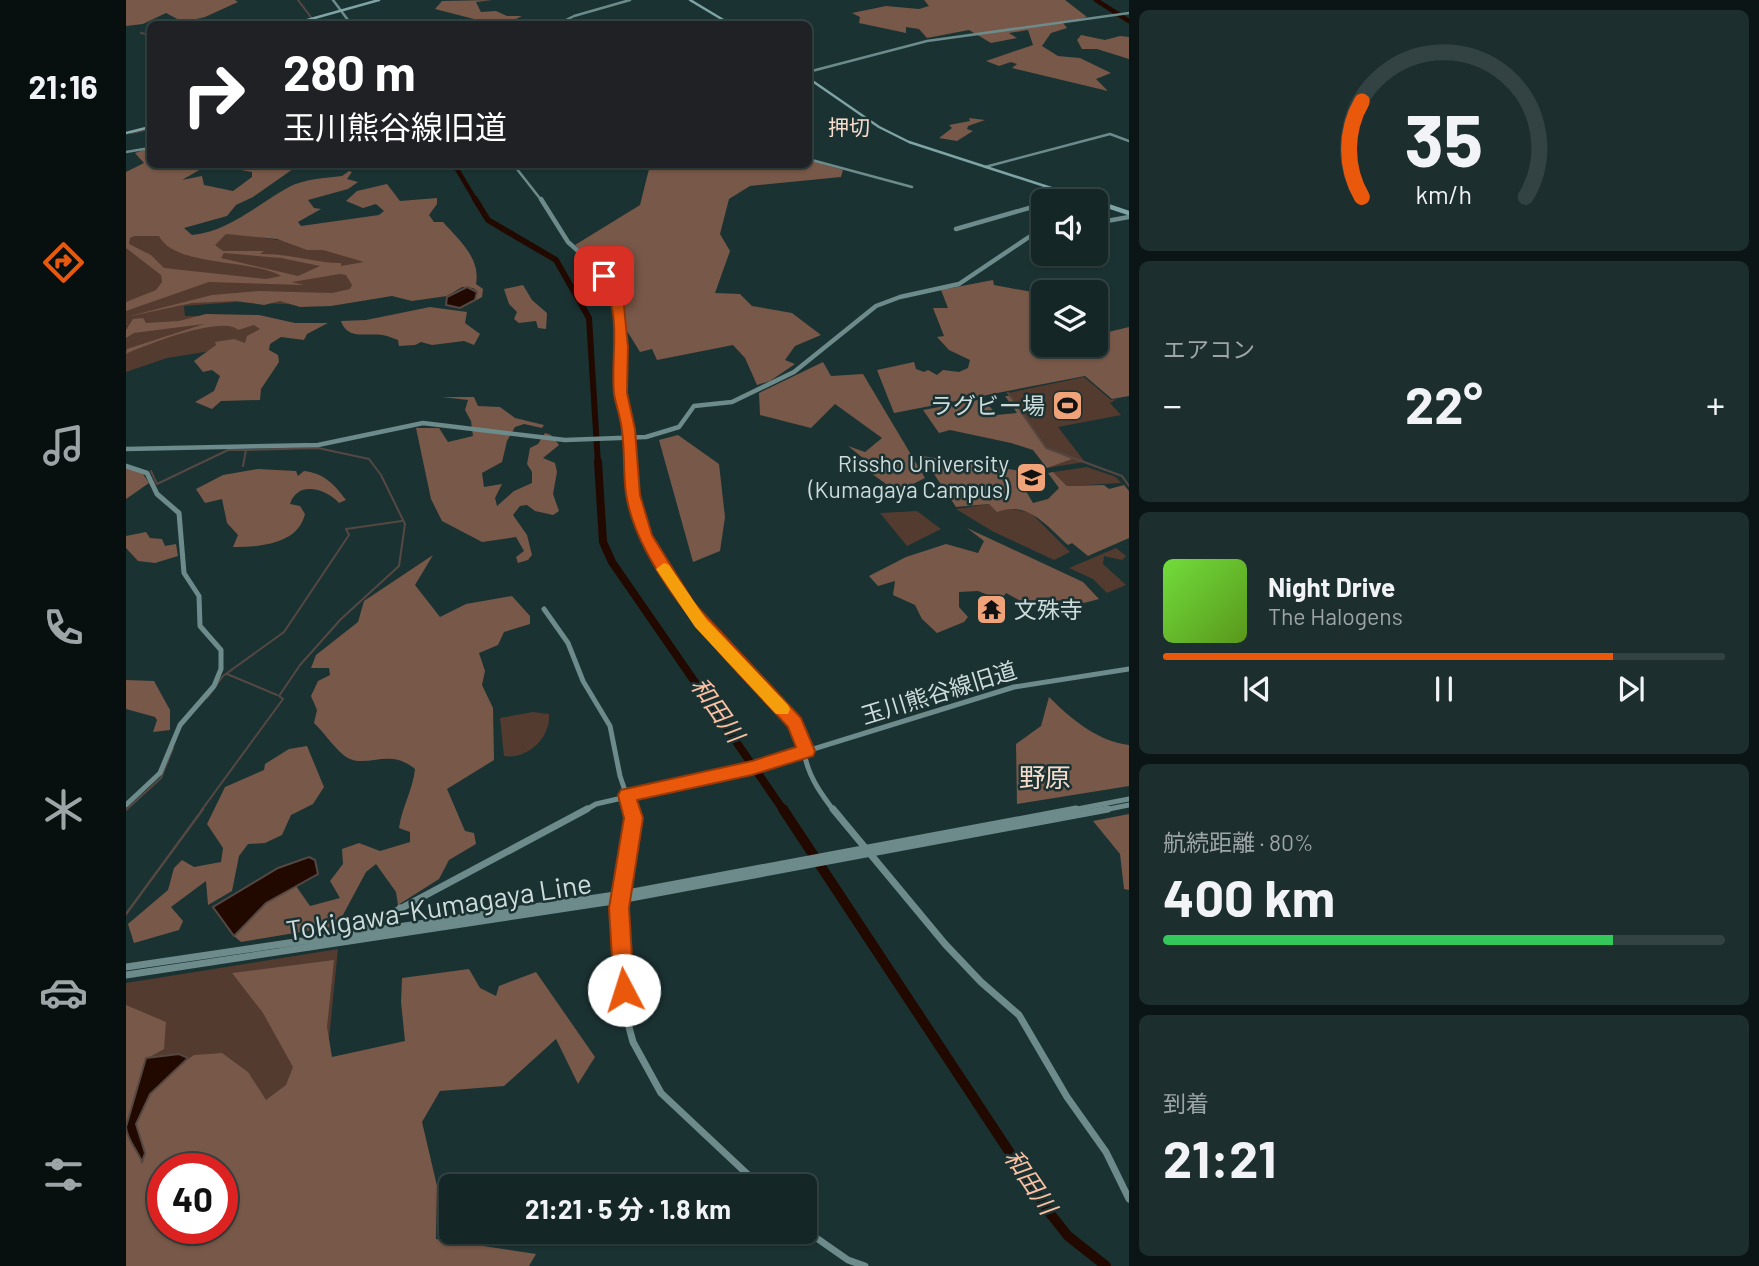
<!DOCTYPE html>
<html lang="ja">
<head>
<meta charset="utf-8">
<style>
	body { margin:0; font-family:Barlow,"Noto Sans JP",sans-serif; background:#1d2e2e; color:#f1f3f6; height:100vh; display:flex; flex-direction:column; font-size:26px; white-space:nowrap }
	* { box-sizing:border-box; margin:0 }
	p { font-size:23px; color:#9da5a7 }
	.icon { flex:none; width:38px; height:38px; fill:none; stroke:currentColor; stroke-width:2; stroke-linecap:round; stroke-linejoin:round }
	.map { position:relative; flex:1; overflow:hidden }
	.details { display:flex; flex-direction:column; gap:10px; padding:10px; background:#0b1515; width:630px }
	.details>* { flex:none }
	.hud { position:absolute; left:21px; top:21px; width:665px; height:147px; border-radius:10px; box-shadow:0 2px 5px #0004,0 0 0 2px #334343; background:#202124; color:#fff; overflow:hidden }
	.buttons { position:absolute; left:905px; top:189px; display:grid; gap:14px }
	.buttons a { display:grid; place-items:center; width:77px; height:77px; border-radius:10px; background:#142626; box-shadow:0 2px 5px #0004,0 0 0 2px #334343; font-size:35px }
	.speed { position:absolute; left:21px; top:1153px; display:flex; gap:14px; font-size:35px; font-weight:700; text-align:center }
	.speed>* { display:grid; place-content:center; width:91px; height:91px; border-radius:50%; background:#142626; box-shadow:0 2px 5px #0004,0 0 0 2px #334343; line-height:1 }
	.speed .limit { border:10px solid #d22; background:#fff; color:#111 }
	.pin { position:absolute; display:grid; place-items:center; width:60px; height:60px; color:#fff; margin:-30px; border-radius:14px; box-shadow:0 4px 10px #0006 }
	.me { position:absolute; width:77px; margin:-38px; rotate:355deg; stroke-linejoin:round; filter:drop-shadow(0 0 5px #0008) }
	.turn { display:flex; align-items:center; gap:24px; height:147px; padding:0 21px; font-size:32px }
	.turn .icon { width:91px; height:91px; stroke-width:2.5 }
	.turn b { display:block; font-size:49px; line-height:60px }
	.big { font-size:52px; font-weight:700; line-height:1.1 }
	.details .card { flex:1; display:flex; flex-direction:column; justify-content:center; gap:10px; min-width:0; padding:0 24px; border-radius:10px; background:#1d2e2e }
	.details .dial { align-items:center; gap:0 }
	.dial svg { height:182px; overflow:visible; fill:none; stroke:#334343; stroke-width:7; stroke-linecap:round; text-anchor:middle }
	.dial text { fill:#f1f3f6; stroke:none }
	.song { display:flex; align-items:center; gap:21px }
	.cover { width:84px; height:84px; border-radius:10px; background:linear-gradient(135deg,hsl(100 70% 55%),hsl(90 70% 35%)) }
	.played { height:7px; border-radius:4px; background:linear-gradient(90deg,#ea580c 80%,#334343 80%) }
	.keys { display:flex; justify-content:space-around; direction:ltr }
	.heat { display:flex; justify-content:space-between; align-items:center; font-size:38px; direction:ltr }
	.charge { height:10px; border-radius:5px; background:linear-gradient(90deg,#34c759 80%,#334343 0) }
	.trip { position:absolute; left:313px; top:1174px; width:378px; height:70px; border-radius:10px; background:#142626; box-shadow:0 2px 5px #0004,0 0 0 2px #334343; font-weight:700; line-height:70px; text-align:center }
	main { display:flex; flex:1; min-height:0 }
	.dock { display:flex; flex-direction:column; width:126px; justify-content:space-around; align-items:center; background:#080f0f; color:#9da5a7 }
	.dock .icon { width:49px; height:49px }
	.dock .selected { color:#ea580c }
	.dock b { font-size:32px; color:#f1f3f6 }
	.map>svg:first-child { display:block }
</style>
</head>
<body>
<main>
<nav class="dock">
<b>21:16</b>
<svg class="icon selected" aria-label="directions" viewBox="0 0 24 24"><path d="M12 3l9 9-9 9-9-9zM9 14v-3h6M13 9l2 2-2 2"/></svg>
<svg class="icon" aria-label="music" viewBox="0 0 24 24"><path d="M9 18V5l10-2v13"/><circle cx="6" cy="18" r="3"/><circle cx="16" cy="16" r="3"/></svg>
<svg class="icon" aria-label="phone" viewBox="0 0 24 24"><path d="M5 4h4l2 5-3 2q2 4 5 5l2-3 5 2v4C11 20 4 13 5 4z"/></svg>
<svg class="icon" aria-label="climate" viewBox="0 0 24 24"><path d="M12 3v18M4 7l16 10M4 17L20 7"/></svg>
<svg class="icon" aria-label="car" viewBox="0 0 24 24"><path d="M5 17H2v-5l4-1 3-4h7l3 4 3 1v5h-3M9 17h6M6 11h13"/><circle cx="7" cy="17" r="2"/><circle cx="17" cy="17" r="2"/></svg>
<svg class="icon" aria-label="filters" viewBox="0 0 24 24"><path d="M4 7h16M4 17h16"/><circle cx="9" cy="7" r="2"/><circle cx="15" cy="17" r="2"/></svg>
</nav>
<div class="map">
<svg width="1003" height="1266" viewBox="0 0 1003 1266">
	<rect width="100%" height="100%" fill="#1b3233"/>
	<path fill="#533b2f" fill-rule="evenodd" d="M101,232l96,15 44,13 -8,27 -28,19 -94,-4 -53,4 1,10h71l15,14 -11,13 -93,15 -41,14v-137h36l3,8z
		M958,377l27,23 6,-1 -7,4 11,12 -63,12 27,35 -39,6 25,-9 -25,-11 -38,-55z
		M961,467l29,10 5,6 -54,3 -14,-14z
		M863,504l42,9 39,39 -16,8 -62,-29 -36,-22z
		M791,511l24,18 -34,17 -27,-33z
		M990,548l10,8 -4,4 -18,-4 -1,8 23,21 -19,8 -14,-14 -24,-11z
		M407,712l16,2c2,23 -21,46 -45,42l-4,-38z
		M212,949l-11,110 92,112 -293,95v-283zM37,1169h59v59h-59z"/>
	<path fill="#785848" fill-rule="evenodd" d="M0,0h109l3,2 -33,15 -22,5 -17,-9 -23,11 -17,2z
		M366,0l-16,2 5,10 15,-1 11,5h15l-6,3 10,3 -17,2 -2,-5h-33l-39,-10 7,-8z
		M798,0h141l22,17 -24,6 4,5 -16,5 -9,13 16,10 22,2 31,15 -15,6 12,12 -96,-23 5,-4 -6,-2 -12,4 -13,-5 47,-16 -5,-15 -19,3 8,5 -26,5 -22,-13 -42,8 -8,-9 -13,-2v6l-47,-10 1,-6 -8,-4 34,-7 33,3 10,-3z
		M955,35l24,5 15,-4 9,1v22l-32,-10h-15l-5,-9z
		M843,118l16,2 -17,6 -1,3 6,2 -16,10 -18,-3 13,-10 -3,-3 21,-4z
		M24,148v16l58,1 -26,15 20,-4 2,9 29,6 19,-14v-5l-11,-2 -5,-5h52l5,4 -40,28 -17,8 -9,11 -43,12 8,7c36,-3 66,-31 97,-48 15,-8 36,-9 53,-11l7,-5 3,1 -5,7 11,3 -10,7 -40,11 6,8 7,1 -23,13 3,4 78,-11 5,-4 -8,-7 -13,4 -17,-7 11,-10 30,-7 13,17 37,-3v6l-8,11 5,7h9c15,17 38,36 33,62l7,5 -1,8 -9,5 4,-11 -4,-3 -11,-1 -15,9 -35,5 -20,-5 -61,10 -31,1 -20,-6 -16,4 -28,-4 -44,2 -66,14 86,-22 47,-4 73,2 18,-4 2,-4 -6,-10 -6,-1 -48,8 12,3 -95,-3 -83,29v-9l30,-12 6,-8 -1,-7 -35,-27v-76l18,-9 -9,-10zM100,234l51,5 30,11h16l41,12 -23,4v-3c-27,0 -53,-10 -81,-9l4,-3h-41l-8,-6zM8,236h25c15,31 94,23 122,40l-15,3 -102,-11 -13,-13 -22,-11 1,-6zM98,253l57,5 39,8 -22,10 -77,-18z
		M683,160l34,10 -2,7 -91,9 -21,13 -9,35 10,17 -15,42 25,1 12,12 40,7 29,22 -26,11 -10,14 10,4 -25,17 -13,4 -12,-27 -12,-13 -76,15 -5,-11 -12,3 -21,-34 -1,-25 -7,-14 -36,-34 65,-40 10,-40 158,-1z
		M867,280l1,5 49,9v51h53v-10l33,-8v69l-17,3 -27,-23 -191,37 -17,-43 37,-8 2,7 8,3 4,-2 9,5 6,-5 16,2 9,-4 2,-8 -21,-10 -12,-13 7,-1 -11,-28h15l-7,-18z
		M397,285l9,15 15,13 -1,16 -8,-1 -2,-7 -17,2 -5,-4 3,-7 -8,-8 -5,-15z
		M304,307l37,5 -2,11 15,11 -6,11 -10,-4 -32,4 -11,-3 -6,3 -16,1 -1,-6c-4,-1 -7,-3 -11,-4 -17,-5 -39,6 -46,-15l25,-1z
		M80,314l53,1 36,8h33l-21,11 -3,6 -23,-3 -11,7 -1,6 9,5 1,7 -18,27 -1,11 -39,1 -9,8 -17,-7 19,-11 6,-15 -8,-6 -9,2 -9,-11 22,-16 -1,-3 19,-3 11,4 2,-7 13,-7 -6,-4 -16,5c-16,-15 -92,15 -112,24l1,-5 77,-25 -70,9 -8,5v-8l7,-11 10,-1 3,5 33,-2z
		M697,362l8,14 32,-2 62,104 -28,14 -40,-29 6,-5 -15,-12 17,6 17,-14 -47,-34 -24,24 -51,-13 -1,-22z
		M879,396h5l36,52 26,11 -25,9 -14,-18 -22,-7 -61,-13 -11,3 -16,-23 60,-11 14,16 20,-2z
		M316,397h32l4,9 22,1 15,11 29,7 -2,3 -18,-4 -9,3 -8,14 -5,21 -20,11 2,14 18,-3 -7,14 2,8 17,-15 18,-8v-11l-5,-8 3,-16 8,-4 7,-11 6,2 8,10 -16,13 12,5 2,9 -4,22 6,17 -6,4 -18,-4 -8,-6 -7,1 -7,9 14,20 5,20 -4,5 -10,3 -2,-6 8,-6 -8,-14 -34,5 -40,-21 -11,-22 -15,-71h23l9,14 25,-6 -2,-15 -6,-11 3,-10z
		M552,435l41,29 6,53 -5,34 -27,11 -34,-122z
		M796,456l99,15 9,11 -7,4 10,17 15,-4 11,-11 -11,-15 5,-1 14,14 37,-1 5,4 15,-4 5,6v47l-41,18 -16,-13 -4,2c-21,-19 -40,-45 -71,-33l-8,-8 -33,3z
		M0,468l17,6 6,9 -23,16z
		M132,469l38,2 2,5 6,-5c20,2 31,14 42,29l-7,3c-13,-14 -41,-23 -49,1l10,2 5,8c-7,30 -44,33 -72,33l5,-12 -11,-12 -5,-24 -17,4 -9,-14 27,-14z
		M841,528l116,54 16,17 -15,4 -11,-5 -43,8 -24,-13 -5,7 -23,-9 -19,1v15l9,10 -4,5 -27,11 -15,-14 -7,-14 -22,-10 2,-14 -17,5 -9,-10 37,-19 40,-13 32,9 6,-12z
		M20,532l4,6 12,1 3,7 11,-2 2,12 -23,7 -17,-2 -12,-13v-12z
		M307,555l-18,30 25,32 26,-13 46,-8 18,20v8l-26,8 -6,13 -19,8 6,18 -3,14 11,23 1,52 -47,29 18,42 9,2 2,11 -27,16 -10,19 -41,26 -2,-13 -20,-28 -10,8 -29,54 -96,16 -7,-6 32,-33 30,-17 14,20 30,-8 -10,-17 13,-17 -1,-15 17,-6 21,8 30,-9v-10l-11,-4c3,-21 14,-39 16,-59 -25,-21 -45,-2 -65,-10 -13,-6 -25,-26 -36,-36l3,-13 -6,-14 7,-15 12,-6 -1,-7h-18l5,-13 42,-33 6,-21z
		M0,680l28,1 16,29v20l-17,2 4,-12 -2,-3 -29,-8z
		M923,697c22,22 48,44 80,48v41l-112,18 -1,-60 25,-18z
		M181,746l17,41 -11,17 -22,11 -9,20 -17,8 -17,1 -9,12 -7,35 -24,14 -2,-24 -35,26 12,14 -4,9 -45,13 -6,-19 40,-34 6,-22 8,-8 12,7 27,-5 2,-14 -16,-24 18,-37 39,-17 1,-6 24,-15z
		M1003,814v76l-5,-1 -4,-35 -27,-33z
		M208,960l-7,67 5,30 73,-16 -4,-39 1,-24 67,-9 11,19 16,8 3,-10 37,-14 59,85 -17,27 -22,-45 -52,47 -64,5 -18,31 15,64 -1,53 100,15 -7,12h-403v-135l17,31 2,-9 -9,-29 14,-30 19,-21 25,-18 28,-2 26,19 18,28 20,-15 7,-18 -30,-54 -31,-40zM37,1169h59v59h-59z
		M0,1005l40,17 -2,27 -18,10 -20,68z"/>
	<path fill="#220900" stroke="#554842" stroke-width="2" d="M341,287l10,5 -2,8 -15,8 -14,-3 1,-8z
		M183,857l6,3 3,14 -52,29 -32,33 -21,-29 65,-39z
		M53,1054l9,4 -38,36 -14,30 9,29 -3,9c-5,-13 -15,-22 -16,-35l20,-69z"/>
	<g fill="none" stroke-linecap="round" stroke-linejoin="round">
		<path stroke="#554842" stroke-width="2" d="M172,0l18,24
			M15,33l9,2
			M5,133l19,-4
			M882,393l38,55 76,28 7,10
			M25,471l6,13 71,-34h18l-3,16
			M101,674l50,21
			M81,698l16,-22 61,-44 65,-97 -3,-6 56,-8
			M0,810l35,-32 12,-30
			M75,811l82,-112 -4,-3 21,-31 41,-46 58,-53 6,-42 -24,-49 -12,-16 -51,-11 -72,2"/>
		<path stroke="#554842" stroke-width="2.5" d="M0,914l77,-105"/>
		<path stroke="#220900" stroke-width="4.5" d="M970,0l33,21
			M328,164l22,37"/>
		<path stroke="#220900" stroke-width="6" d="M349,199l13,21 68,40 33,58 9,146"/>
		<path stroke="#220900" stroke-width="8" d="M472,462l5,80 9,20 172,249"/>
		<path stroke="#220900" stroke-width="10" d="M657,809l266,403 19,24 38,30"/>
		<path stroke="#6d8b8b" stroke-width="2.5" d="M207,0l18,24
			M432,24l16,-8 56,-16
			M682,72l119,-31 202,-28
			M0,152l24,-4
			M682,159l104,28
			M387,164l29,37
			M859,167l125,-33 19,7
			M924,201l18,-7"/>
		<path stroke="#6d8b8b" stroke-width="4.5" d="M415,199l27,43 39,35 9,14 6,33 -2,63 9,41 2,36
			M924,201l5,-2
			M970,223l33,-6
			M830,229l87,-25
			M0,449l192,-4 105,-22 142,17 81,-3 33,-10 15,-21 38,-4 62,-30 82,-66 24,-9 59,-13 70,-47 14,-4"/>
		<path stroke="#6d8b8b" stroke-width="5" d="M505,462c5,111 92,187 164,261 7,13 7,24 11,38 5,19 16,34 28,50
			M0,466l21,7 10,21 22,19 5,60 15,23 1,30 21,24v19l-7,17 -34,39 -20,48 -34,32
			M418,609l24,34 15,38 27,45 10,50 12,35
			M458,811l12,-7 156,-36 262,-81 115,-18
			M941,811l62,-12
			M973,811l30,-6"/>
		<path stroke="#6d8b8b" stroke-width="7" d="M505,809l3,9 -15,105 7,93 7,26 28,51 99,93
			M707,809l112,135 36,38 38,33 48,82 39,55 23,47
			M261,929l13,-21
			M227,934l234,-125
			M0,967l496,-73 454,-85
			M0,975l494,-75 488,-91
			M679,1230l43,30 17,6"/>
		<path stroke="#7ea4a5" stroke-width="2.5" d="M564,0l40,24
			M167,24l86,-24
			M682,78l71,49 30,15 182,59
			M0,133l24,-6"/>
		<path stroke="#7ea4a5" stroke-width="4.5" d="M960,199l6,2
			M970,202l33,11"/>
	</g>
	<path fill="#ea580c" stroke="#983908" stroke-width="2" d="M474,273h8l15,23 5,51 -1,46 8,36 5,66 12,40 42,68 107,115 14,33 -2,5 -61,19 -115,25 6,18 -14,90 5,82 -3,7 -7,3 -7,-3 -3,-7 -5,-82 15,-90 -6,-23 3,-5 131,-29 44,-14 -8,-20c-55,-61 -149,-150 -162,-233 -3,-21 -1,-42 -4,-63 -1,-13 -6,-25 -8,-37 -4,-43 10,-78 -15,-118z"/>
	<path fill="#f59e0b" d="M538,563l5,2 37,54 82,86 2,4 -2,5h-12l-81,-87 -39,-58z"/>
	<defs>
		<symbol id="stadium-square" viewBox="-11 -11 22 22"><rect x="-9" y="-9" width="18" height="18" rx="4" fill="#f0a279" stroke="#1b3233"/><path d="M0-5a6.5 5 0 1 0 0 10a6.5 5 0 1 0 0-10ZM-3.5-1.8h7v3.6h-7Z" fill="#111"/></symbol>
		<symbol id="university-square" viewBox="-11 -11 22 22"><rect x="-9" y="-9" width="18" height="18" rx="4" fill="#f0a279" stroke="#1b3233"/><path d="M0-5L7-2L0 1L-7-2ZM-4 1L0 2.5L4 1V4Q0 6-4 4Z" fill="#111"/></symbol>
		<symbol id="temple-square" viewBox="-11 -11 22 22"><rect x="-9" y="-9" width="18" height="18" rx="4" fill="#f0a279" stroke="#1b3233"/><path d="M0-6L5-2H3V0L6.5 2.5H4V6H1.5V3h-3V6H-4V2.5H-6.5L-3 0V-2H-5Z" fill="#111"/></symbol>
	</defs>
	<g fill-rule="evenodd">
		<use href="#stadium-square" x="924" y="388" width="35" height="35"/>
		<use href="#university-square" x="888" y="460" width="35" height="35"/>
		<use href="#temple-square" x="848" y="592" width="35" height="35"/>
	</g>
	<g text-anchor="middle" stroke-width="5" stroke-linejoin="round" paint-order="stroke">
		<g font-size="21" fill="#f9dbcb" stroke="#1b3233">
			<text x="723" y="135">押切</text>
		</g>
		<g font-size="23" fill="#cddbdb" stroke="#1b3233" text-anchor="end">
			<text x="919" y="414">ラグビー場</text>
			<text x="883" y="472">Rissho University<tspan x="883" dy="26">(Kumagaya Campus)</tspan></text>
			<text x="888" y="618" text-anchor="start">文殊寺</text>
		</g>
		<g font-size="23" fill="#cddbdb" stroke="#1b3233">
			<text transform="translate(813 693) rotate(-17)" y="8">玉川熊谷線旧道</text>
		</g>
		<g font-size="24" font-style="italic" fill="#fbc0a2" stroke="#1b3233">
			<text transform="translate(591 710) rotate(55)" y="8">和田川</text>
			<text transform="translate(904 1182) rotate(56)" y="8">和田川</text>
		</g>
		<g font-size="26" fill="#f9dbcb" stroke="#1b3233">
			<text x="919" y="787">野原</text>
		</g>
		<g font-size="28" fill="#cddbdb" stroke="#1b3233">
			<text transform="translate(313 907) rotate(-9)" y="10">Tokigawa-Kumagaya Line</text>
		</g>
	</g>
</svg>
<div class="buttons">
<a><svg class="icon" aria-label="sound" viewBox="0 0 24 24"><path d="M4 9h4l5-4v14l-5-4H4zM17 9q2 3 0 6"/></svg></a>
<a><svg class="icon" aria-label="layers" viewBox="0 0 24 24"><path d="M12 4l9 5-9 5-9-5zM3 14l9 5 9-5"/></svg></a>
</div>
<div class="speed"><div class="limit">40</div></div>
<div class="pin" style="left:478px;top:276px;background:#d93025"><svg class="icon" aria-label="arrive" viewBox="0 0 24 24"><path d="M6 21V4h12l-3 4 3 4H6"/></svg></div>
<svg class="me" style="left:498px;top:990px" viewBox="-20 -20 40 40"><circle r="19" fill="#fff"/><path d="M0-13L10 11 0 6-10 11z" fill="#ea580c"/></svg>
<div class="trip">21:21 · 5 分 · 1.8 km</div>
<div class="hud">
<div class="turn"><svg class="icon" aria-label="right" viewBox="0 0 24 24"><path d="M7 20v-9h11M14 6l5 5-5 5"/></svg><div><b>280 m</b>玉川熊谷線旧道</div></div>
</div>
</div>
<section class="details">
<div class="card dial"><svg viewBox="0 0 100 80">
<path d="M14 69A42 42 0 1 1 86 69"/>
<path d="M14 69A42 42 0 0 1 14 27" stroke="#ea580c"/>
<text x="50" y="56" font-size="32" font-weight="700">35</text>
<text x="50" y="72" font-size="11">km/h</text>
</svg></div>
<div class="card"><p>エアコン</p>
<div class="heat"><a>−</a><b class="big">22°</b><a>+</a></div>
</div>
<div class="card">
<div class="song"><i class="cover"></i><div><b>Night Drive</b><p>The Halogens</p></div></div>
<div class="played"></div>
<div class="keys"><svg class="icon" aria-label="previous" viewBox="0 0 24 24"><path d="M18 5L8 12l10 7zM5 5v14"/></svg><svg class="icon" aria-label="pause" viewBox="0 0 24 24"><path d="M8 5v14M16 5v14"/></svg><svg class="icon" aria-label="next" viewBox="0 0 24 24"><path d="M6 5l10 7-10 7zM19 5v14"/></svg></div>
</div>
<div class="card"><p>航続距離 · 80%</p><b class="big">400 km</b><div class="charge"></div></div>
<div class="card"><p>到着</p><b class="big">21:21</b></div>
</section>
</main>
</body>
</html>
